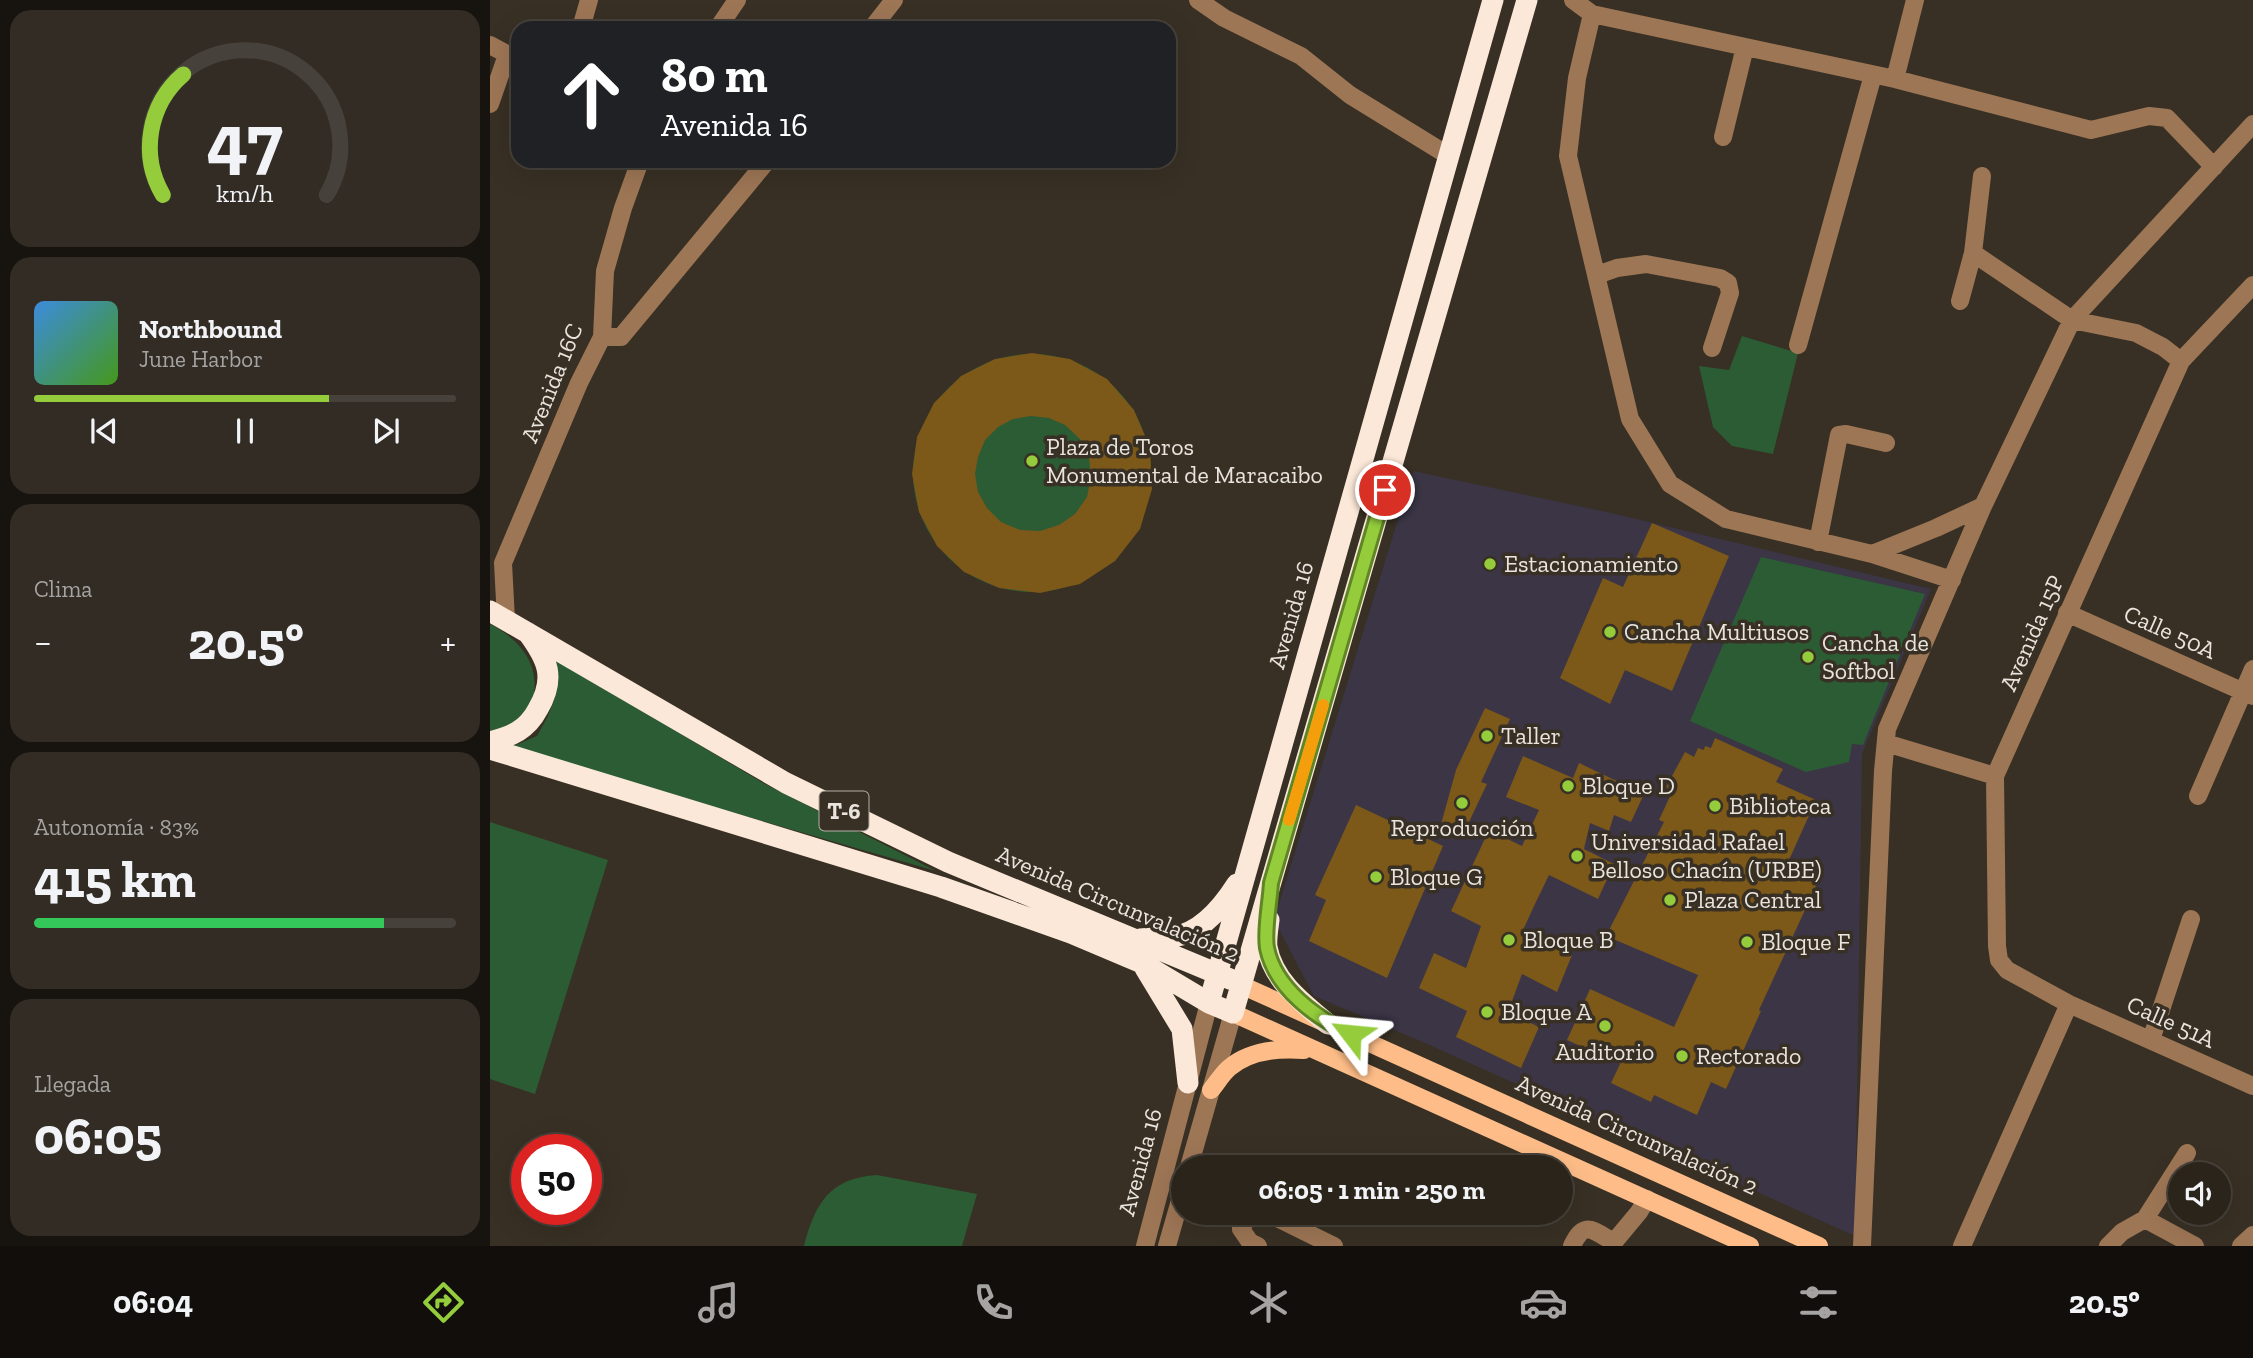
<!DOCTYPE html>
<html lang="es">
<head>
<meta charset="utf-8">
<style>
	body { margin:0; font-family:"Zilla Slab",serif; background:#322c24; color:#f1f3f6; height:100vh; display:flex; flex-direction:column; font-size:26px; white-space:nowrap }
	* { box-sizing:border-box; margin:0 }
	p { font-size:23px; color:#a5a4a3 }
	.icon { flex:none; width:38px; height:38px; fill:none; stroke:currentColor; stroke-width:2; stroke-linecap:round; stroke-linejoin:round }
	.map { position:relative; flex:1; overflow:hidden }
	.panel { display:flex; flex-direction:column; gap:10px; padding:10px; background:#17140f; width:490px }
	.panel>* { flex:none }
	.banner { position:absolute; left:21px; top:21px; width:665px; height:147px; border-radius:21px; box-shadow:0 7px 28px #0002,0 0 0 2px #46413a; background:#202124; color:#fff; overflow:hidden }
	.tools { position:absolute; left:1678px; top:1162px; display:grid; gap:14px }
	.tools a { display:grid; place-items:center; width:63px; height:63px; border-radius:50%; background:#2a241b; box-shadow:0 7px 28px #0002,0 0 0 2px #46413a; font-size:35px }
	.speed { position:absolute; left:21px; top:1134px; display:flex; gap:14px; font-size:35px; font-weight:700; text-align:center }
	.speed>* { display:grid; place-content:center; width:91px; height:91px; border-radius:50%; background:#2a241b; box-shadow:0 7px 28px #0002,0 0 0 2px #46413a; line-height:1 }
	.speed .limit { border:10px solid #d22; background:#fff; color:#111 }
	.pin { position:absolute; display:grid; place-items:center; width:60px; height:60px; color:#fff; margin:-30px; border:4px solid #fff; border-radius:50%; box-shadow:0 2px 7px #0007 }
	.me { position:absolute; width:77px; margin:-38px; rotate:299deg; stroke-linejoin:round; filter:drop-shadow(0 0 5px #0008) }
	.turn { display:flex; align-items:center; gap:24px; height:147px; padding:0 35px; font-size:32px }
	.turn .icon { width:91px; height:91px; stroke-width:2.5 }
	.turn b { display:block; font-size:49px; line-height:60px }
	.big { font-size:52px; font-weight:800; line-height:1.1 }
	.panel .card { flex:1; display:flex; flex-direction:column; justify-content:center; gap:10px; min-width:0; padding:0 24px; border-radius:21px; background:#322c24 }
	.panel .dial { align-items:center; gap:0 }
	.dial svg { height:182px; overflow:visible; fill:none; stroke:#46413a; stroke-width:7; stroke-linecap:round; text-anchor:middle }
	.dial text { fill:#f1f3f6; stroke:none }
	.song { display:flex; align-items:center; gap:21px }
	.cover { width:84px; height:84px; border-radius:10px; background:linear-gradient(135deg,hsl(210 70% 55%),hsl(100 70% 35%)) }
	.played { height:7px; border-radius:4px; background:linear-gradient(90deg,#94cc3c 70%,#46413a 70%) }
	.keys { display:flex; justify-content:space-around; direction:ltr }
	.heat { display:flex; justify-content:space-between; align-items:center; font-size:38px; direction:ltr }
	.charge { height:10px; border-radius:5px; background:linear-gradient(90deg,#34c759 83%,#46413a 0) }
	.trip { position:absolute; left:681px; top:1155px; width:402px; height:70px; border-radius:35px; background:#2a241b; box-shadow:0 7px 28px #0002,0 0 0 2px #46413a; font-weight:800; line-height:70px; text-align:center }
	.menu { display:flex; height:112px; justify-content:space-around; align-items:center; background:#110e0b; color:#a5a4a3 }
	.menu .icon { width:49px; height:49px }
	.menu .on { color:#94cc3c }
	.menu b { font-size:32px; color:#f1f3f6 }
	main { display:flex; flex:1; min-height:0 }
	.map>svg:first-child { display:block }
</style>
</head>
<body>
<main>
<section class="panel">
<div class="card dial"><svg viewBox="0 0 100 80">
<path d="M14 69A42 42 0 1 1 86 69"/>
<path d="M14 69A42 42 0 0 1 23 16" stroke="#94cc3c"/>
<text x="50" y="56" font-size="32" font-weight="700">47</text>
<text x="50" y="72" font-size="11">km/h</text>
</svg></div>
<div class="card">
<div class="song"><i class="cover"></i><div><b>Northbound</b><p>June Harbor</p></div></div>
<div class="played"></div>
<div class="keys"><svg class="icon" aria-label="previous" viewBox="0 0 24 24"><path d="M18 5L8 12l10 7zM5 5v14"/></svg><svg class="icon" aria-label="pause" viewBox="0 0 24 24"><path d="M8 5v14M16 5v14"/></svg><svg class="icon" aria-label="next" viewBox="0 0 24 24"><path d="M6 5l10 7-10 7zM19 5v14"/></svg></div>
</div>
<div class="card"><p>Clima</p>
<div class="heat"><a>−</a><b class="big">20.5°</b><a>+</a></div>
</div>
<div class="card"><p>Autonomía · 83%</p><b class="big">415 km</b><div class="charge"></div></div>
<div class="card"><p>Llegada</p><b class="big">06:05</b></div>
</section>
<div class="map">
<svg width="1763" height="1246" viewBox="0 0 1763 1246">
	<rect width="100%" height="100%" fill="#383024"/>
	<path fill="#3b3546" d="M923,471l198,42 320,76 -69,165 -7,482 -430,-193 -111,-47 -40,-76z"/>
	<path fill="#2b5c34" d="M1252,336l56,17 -25,101 -41,-8 -19,-19 -14,-61 30,4z
		M423 473a119 119 0 1 1 238 0a119 119 0 1 1-238 0Z
		M1271,557l164,37 -62,151 -11,-1 -3,18 -43,10 -116,-51z
		M0,624c32,17 52,42 42,79 -3,10 -10,22 -20,25 -6,2 -15,2 -22,3z
		M62,658l213,126 171,87 -427,-123 28,-12 10,-18 8,-20 3,-23z
		M0,822l118,38 -73,234 -45,-15z
		M387,1175l100,19 -15,52h-158c11,-43 26,-68 73,-71z"/>
	<path fill="#7c5819" fill-rule="evenodd" d="M542,353l38,6 37,20 27,31 16,38 2,41 -12,40 -25,32 -35,23 -40,9 -41,-5 -35,-16 -27,-26 -18,-34 -7,-38 5,-37 17,-34 27,-27 34,-17zM541,416l18,2 16,7 15,14 9,18 2,20 -4,20 -12,17 -16,11 -19,6 -20,-1 -19,-8 -14,-14 -9,-16 -3,-18 3,-17 7,-17 13,-13 15,-8z
		M1162,523l77,33 -57,135 -47,-21 -15,34 -50,-26 43,-100 20,9z
		M995,708l25,11 -29,63 6,2 -18,38 -15,12 -16,1 18,-65z
		M1225,738l68,31 -7,13 40,18 -27,60 32,15 -62,135 2,1 -35,78 -15,-7 -14,33 -43,-20 -3,7 -40,-19 9,-19 -53,-24 23,-51 84,38 24,-52 -92,-39 58,-114 -5,-2 13,-28 -6,-5 19,-35 9,5 4,-9 6,2 1,-4 6,2z
		M1033,756l50,22 6,-15 65,31 -13,28 -17,-7 -5,16 -19,-8 -6,26 30,15 -16,35 -49,-24 -14,29 -12,26 49,25 -15,37 -35,-18 -14,38 31,15 -18,41 -65,-31 11,-26 -48,-23 15,-35 32,15 15,-42 -30,-15 38,-81 33,16 17,-36 -33,-13z
		M866,805l87,41 -56,132 -78,-37 17,-41 -11,-5z"/>
	<g fill="none" stroke-linecap="round" stroke-linejoin="round">
		<path stroke="#9d7655" stroke-width="18" d="M708,0l26,18 77,38 49,39 99,61
			M1083,0l19,14 -15,64 -9,78 62,263 40,65 56,35 146,35 64,-26 47,-22 89,-186 181,-196
			M1102,14l303,65 196,51 58,-14 18,2 47,49
			M91,28l8,-28
			M228,28l19,-28
			M382,28l22,-28
			M0,45l28,15
			M1405,79l20,-79
			M0,104l17,-49
			M1233,137l22,-90
			M1483,253l99,67 64,13 27,14 18,14
			M1107,275l20,-7 29,-4 74,14 8,5 2,10 -18,55
			M1763,285l-72,76 -186,415 2,170 2,14 8,10 62,34 184,82
			M1470,301l13,-48 9,-77
			M112,337h19l146,-176
			M1308,345l75,-270
			M1328,542l21,-107 7,-1 40,9
			M1382,554l80,26
			M1577,613l186,83
			M16,620l-3,-57 76,-180 23,-46 3,-66 18,-63 17,-47
			M1396,743l109,33
			M1708,796l55,-127
			M1661,1040l40,-121
			M699,1167l44,-154
			M760,1213l-9,16 9,13 8,4
			M777,1213l67,33
			M1655,1219l50,27
			M655,1246l64,-243
			M677,1246l16,-56
			M1082,1246c12,-27 21,-15 42,-4l25,-30 8,-13
			M1372,1246l21,-475 4,-42 96,-223
			M1472,1246l107,-242
			M1618,1246l14,-14 23,-13 42,-66
			M1751,1246l12,-11"/>
		<path stroke="#febd88" stroke-width="18" d="M751,985l578,261
			M743,1013l517,233
			M721,1090c6,-7 11,-16 18,-22 21,-18 49,-20 75,-18"/>
		<path stroke="#fbe8d8" stroke-width="21" d="M0,611l296,172 162,79 282,117
			M0,742c22,-6 37,-12 48,-33 18,-31 10,-49 -10,-76
			M0,749l451,138 130,46 71,30 67,40 24,10 294,-1013
			M779,920c-1,8 -3,19 -2,27 6,34 36,56 61,77
			M650,939c11,-1 23,-1 33,-2 28,-4 50,-31 64,-53
			M655,968l37,61 6,54
			M719,1003l284,-1003"/>
	</g>
	<g fill="none" stroke-linecap="round" stroke-linejoin="round">
		<defs>
			<path id="route" d="M861,1034c-35,-16 -76,-46 -84,-86 -3,-18 3,-46 4,-65l114,-393"/>
		</defs>
		<use href="#route" stroke="#608527" stroke-width="18"/>
		<use href="#route" stroke="#94cc3c" stroke-width="12"/>
		<path stroke="#f59e0b" stroke-width="12" d="M799,820l34,-115"/>
	</g>
	<g fill="#94cc3c" stroke="#383024" stroke-width="2.5">
		<circle cx="542" cy="461" r="7"/>
		<circle cx="1000" cy="564" r="7"/>
		<circle cx="1120" cy="632" r="7"/>
		<circle cx="1318" cy="657" r="7"/>
		<circle cx="997" cy="736" r="7"/>
		<circle cx="1078" cy="786" r="7"/>
		<circle cx="972" cy="803" r="7"/>
		<circle cx="1225" cy="806" r="7"/>
		<circle cx="1087" cy="856" r="7"/>
		<circle cx="886" cy="877" r="7"/>
		<circle cx="1180" cy="900" r="7"/>
		<circle cx="1019" cy="940" r="7"/>
		<circle cx="1257" cy="942" r="7"/>
		<circle cx="997" cy="1012" r="7"/>
		<circle cx="1115" cy="1026" r="7"/>
		<circle cx="1192" cy="1056" r="7"/>
	</g>
	<g text-anchor="middle" stroke-width="7" stroke-linejoin="round" paint-order="stroke">
		<rect fill="#383024" stroke="#b4aea6" stroke-width="2" x="329.5" y="791.5" width="49" height="39" rx="5"/>
		<g font-size="23" font-weight="bold" fill="#e9e4dd">
			<text x="354" y="819">T-6</text>
		</g>
		<g font-size="24" fill="#e9e4dd" stroke="#383024">
			<text transform="translate(62 383) rotate(-68)" y="8">Avenida 16C</text>
			<text transform="translate(801 615) rotate(-74)" y="8">Avenida 16</text>
			<text transform="translate(1680 632) rotate(24)" y="8">Calle 50A</text>
			<text transform="translate(1542 633) rotate(-66)" y="8">Avenida 15P</text>
			<text transform="translate(628 904) rotate(23)" y="8">Avenida Circunvalación 2</text>
			<text transform="translate(1681 1022) rotate(24)" y="8">Calle 51A</text>
			<text transform="translate(1147 1135) rotate(24)" y="8">Avenida Circunvalación 2</text>
			<text transform="translate(650 1162) rotate(-75)" y="8">Avenida 16</text>
		</g>
		<g font-size="24" fill="#e9e4dd" stroke="#383024" text-anchor="start">
			<text x="556" y="455">Plaza de Toros<tspan x="556" dy="28">Monumental de Maracaibo</tspan></text>
			<text x="1014" y="572">Estacionamiento</text>
			<text x="1134" y="640">Cancha Multiusos</text>
			<text x="1332" y="651">Cancha de<tspan x="1332" dy="28">Softbol</tspan></text>
			<text x="1011" y="744">Taller</text>
			<text x="1092" y="794">Bloque D</text>
			<text x="1239" y="814">Biblioteca</text>
			<text x="972" y="836" text-anchor="middle">Reproducción</text>
			<text x="1101" y="850">Universidad Rafael<tspan x="1101" dy="28">Belloso Chacín (URBE)</tspan></text>
			<text x="900" y="885">Bloque G</text>
			<text x="1194" y="908">Plaza Central</text>
			<text x="1033" y="948">Bloque B</text>
			<text x="1271" y="950">Bloque F</text>
			<text x="1011" y="1020">Bloque A</text>
			<text x="1115" y="1060" text-anchor="middle">Auditorio</text>
			<text x="1206" y="1064">Rectorado</text>
		</g>
	</g>
</svg>
<div class="tools">
<a><svg class="icon" aria-label="sound" viewBox="0 0 24 24"><path d="M4 9h4l5-4v14l-5-4H4zM17 9q2 3 0 6"/></svg></a>
</div>
<div class="speed"><div class="limit">50</div></div>
<div class="pin" style="left:895px;top:490px;background:#d93025"><svg class="icon" aria-label="arrive" viewBox="0 0 24 24"><path d="M6 21V4h12l-3 4 3 4H6"/></svg></div>
<svg class="me" style="left:861px;top:1034px" viewBox="-20 -20 40 40"><path d="M0-17L14 15 0 8-14 15z" fill="#94cc3c" stroke="#fff" stroke-width="4"/></svg>
<div class="trip">06:05 · 1 min · 250 m</div>
<div class="banner">
<div class="turn"><svg class="icon" aria-label="ahead" viewBox="0 0 24 24"><path d="M12 20V5M6 11l6-6 6 6"/></svg><div><b>80 m</b>Avenida 16</div></div>
</div>
</div>
</main>
<nav class="menu">
<b>06:04</b>
<svg class="icon on" aria-label="directions" viewBox="0 0 24 24"><path d="M12 3l9 9-9 9-9-9zM9 14v-3h6M13 9l2 2-2 2"/></svg>
<svg class="icon" aria-label="music" viewBox="0 0 24 24"><path d="M9 18V5l10-2v13"/><circle cx="6" cy="18" r="3"/><circle cx="16" cy="16" r="3"/></svg>
<svg class="icon" aria-label="phone" viewBox="0 0 24 24"><path d="M5 4h4l2 5-3 2q2 4 5 5l2-3 5 2v4C11 20 4 13 5 4z"/></svg>
<svg class="icon" aria-label="climate" viewBox="0 0 24 24"><path d="M12 3v18M4 7l16 10M4 17L20 7"/></svg>
<svg class="icon" aria-label="car" viewBox="0 0 24 24"><path d="M5 17H2v-5l4-1 3-4h7l3 4 3 1v5h-3M9 17h6M6 11h13"/><circle cx="7" cy="17" r="2"/><circle cx="17" cy="17" r="2"/></svg>
<svg class="icon" aria-label="filters" viewBox="0 0 24 24"><path d="M4 7h16M4 17h16"/><circle cx="9" cy="7" r="2"/><circle cx="15" cy="17" r="2"/></svg>
<b>20.5°</b>
</nav>
</body>
</html>
